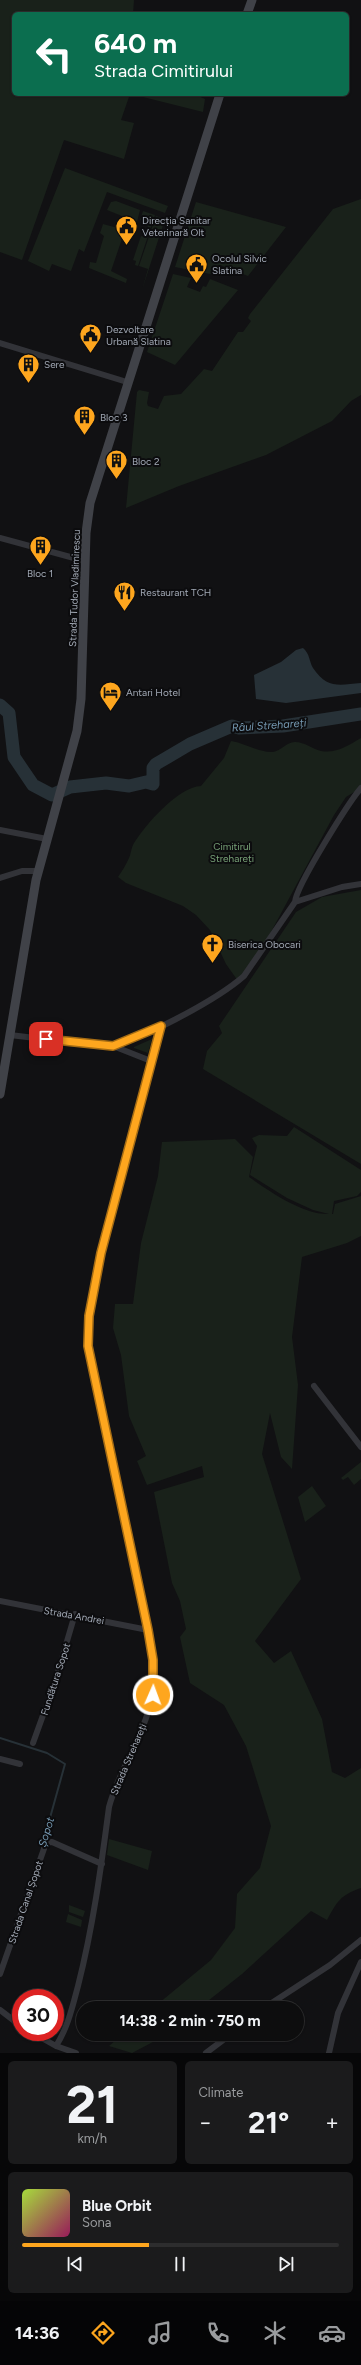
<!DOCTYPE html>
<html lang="en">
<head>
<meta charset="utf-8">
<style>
	body { margin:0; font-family:Figtree,sans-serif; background:#1b1b1c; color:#f1f3f6; height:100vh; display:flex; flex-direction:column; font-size:15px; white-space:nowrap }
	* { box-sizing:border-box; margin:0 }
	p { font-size:13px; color:#9a9c9e }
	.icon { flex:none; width:22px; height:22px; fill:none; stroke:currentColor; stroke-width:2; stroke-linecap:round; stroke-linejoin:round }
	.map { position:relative; height:2053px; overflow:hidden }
	.sheet { display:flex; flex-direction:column; gap:8px; padding:8px; background:#070708; flex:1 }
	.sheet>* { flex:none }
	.top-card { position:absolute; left:12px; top:12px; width:337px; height:84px; border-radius:6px; box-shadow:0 1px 3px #0004,0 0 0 1px #2d2d2e; background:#0b6e4f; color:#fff; overflow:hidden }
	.speed { position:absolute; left:12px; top:1989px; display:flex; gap:8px; font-size:20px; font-weight:700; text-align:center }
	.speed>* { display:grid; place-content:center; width:52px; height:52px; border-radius:50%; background:#0d0d0e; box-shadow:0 1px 3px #0004,0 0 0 1px #2d2d2e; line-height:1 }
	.speed .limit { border:6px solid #d22; background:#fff; color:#111 }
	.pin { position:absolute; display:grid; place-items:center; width:34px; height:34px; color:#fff; margin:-17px; border-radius:8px; box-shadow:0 2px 6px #0006 }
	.me { position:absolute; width:44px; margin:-22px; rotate:2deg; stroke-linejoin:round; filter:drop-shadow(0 0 3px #0008) }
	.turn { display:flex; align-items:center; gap:14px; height:84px; padding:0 16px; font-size:18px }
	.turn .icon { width:52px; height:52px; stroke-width:2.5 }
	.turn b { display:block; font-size:28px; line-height:34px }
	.big { font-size:30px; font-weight:700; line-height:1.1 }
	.sheet .widget { flex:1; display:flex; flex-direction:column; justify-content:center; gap:6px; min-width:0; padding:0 14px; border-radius:6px; background:#1b1b1c }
	.sheet .dial { align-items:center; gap:0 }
	.dial b { font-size:52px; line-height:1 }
	.song { display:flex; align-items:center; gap:12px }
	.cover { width:48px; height:48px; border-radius:6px; background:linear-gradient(135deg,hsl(80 70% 55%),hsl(330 70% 35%)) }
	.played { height:4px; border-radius:2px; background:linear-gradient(90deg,#fea61e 40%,#2d2d2e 40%) }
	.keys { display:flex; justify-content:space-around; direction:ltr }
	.heat { display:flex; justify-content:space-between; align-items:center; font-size:22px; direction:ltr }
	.sheet .tiles { flex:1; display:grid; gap:8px; grid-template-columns:1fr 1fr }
	.widget:last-child { grid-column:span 2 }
	.trip { position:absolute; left:76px; top:2001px; width:228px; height:40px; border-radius:20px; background:#0d0d0e; box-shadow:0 1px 3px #0004,0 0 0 1px #2d2d2e; font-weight:700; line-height:40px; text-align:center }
	.tab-bar { display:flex; height:64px; justify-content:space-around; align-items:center; background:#050506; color:#9a9c9e }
	.tab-bar .icon { width:28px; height:28px }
	.tab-bar .on { color:#fea61e }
	.tab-bar b { font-size:18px; color:#f1f3f6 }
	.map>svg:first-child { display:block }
</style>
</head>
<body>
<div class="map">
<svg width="361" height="2053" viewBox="0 0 361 2053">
	<rect width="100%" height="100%" fill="#111113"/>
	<path fill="#19211a" d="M0,0h134l-1,14h-119v80h116l-9,26 13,3 -10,36 -60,-19 -42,120 -22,-8z
		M131,94h63l11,5 -2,13z
		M65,168l103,38 -3,7 -58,-21 -23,60 -5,-3 -8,22 -19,-7 -3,7 -21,-10z
		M361,199v196l-10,6 -19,20 -66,34 -87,31 -53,22 11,-116 2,-2 10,2 -2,11 1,3 10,3 6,-13 17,-2 23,-25 8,2 26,-39h5l8,-11 -3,-3 2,-4 83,-105z
		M116,201l24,9 -3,12 -30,-12 4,-8z
		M196,202l90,25 -38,49 -28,-11 -5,10 -40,-8z
		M143,211l12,4 -17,51 -3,-1 1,-4 -3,-1 8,-24 3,1 5,-14 -9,-3z
		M156,216l9,3 -23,71 6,-21 -9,-3z
		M103,224l22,6 -14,41 16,8 -1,4 -37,-15 1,-6 6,1 8,-27 -4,-3z
		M173,274l18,4 -4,9 13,5 3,-6 3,1 4,-8 28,11 -63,75 -28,-13z
		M361,738v50l-15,9 -12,18 -69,128 -27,38 -12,-17 -16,-34 -14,-15 -13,-9 -57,-23 -8,-6c4,-6 8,-12 11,-19 2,-4 2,-10 5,-15 11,-18 44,-56 67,-57l23,-28 7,-17c14,2 28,12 42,11 8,-1 13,-10 22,-10 10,0 17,7 26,9 15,3 28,-6 40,-13z
		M361,890v274l-158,-95 4,-18 15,-18 -3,-7 77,-114 26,-15z
		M152,1039l-4,14 -14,-5v-1z
		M294,1127l67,43v22l-4,4 -23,5 -2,13h1l2,-10 26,-8v40l-14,7 -45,14 -10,80 6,48 -6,84 -11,-12 -11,-44 -8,41 39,125 -46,62 19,22 17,-12 31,68 10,53 13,6 16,-10v120c-21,7 -24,14 -34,32l-16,-9 -69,63 -43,34h-46l58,-48 24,-32 2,-34 23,-26 11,-42 -25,-80 -22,-41 -34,-22 -10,-46 6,-8 -6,-28 -8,-18 -18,-91 50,-15 -2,-11 -55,19 -10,-24 9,-5 -17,-40 -8,-61 -8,-27 2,-24h18l8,-61 17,-67 4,-34 73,-3 18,18 -4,20c20,14 54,38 80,37l-16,-4 -26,-12 -37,-23 7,-29 -5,-8 7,-3 28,1z
		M361,1462v17l-7,6 -6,-8 -5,3 -2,-2z
		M312,1486l14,20 -21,16 -7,-25z
		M109,1839l43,12 -4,19 -41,-15z
		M69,1905l16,6 -2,6 -14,-5z
		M68,1914l14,6 -1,7 -15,-5z
		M123,2034h45l-36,19 -23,-7z"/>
	<path fill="#273137" d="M303,648c7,6 6,13 10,20 14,21 26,17 48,15v10l-75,10 -30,-4 -2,-24 27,-13 15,-12z"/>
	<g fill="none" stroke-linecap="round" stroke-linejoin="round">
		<path stroke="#273137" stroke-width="2" d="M0,1738l47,15 18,11 -22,79"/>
		<path stroke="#273137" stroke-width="13" d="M0,705l9,8 5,44 19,28 19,10 18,-8 36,-4 23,3 17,-4 7,2v-16l3,-4 34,-20 42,-18 7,2 44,-2 78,-12"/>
		<path stroke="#323338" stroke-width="6" d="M0,343l127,39
			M0,538l85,23
			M0,830l47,9
			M0,878l22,-7h16
			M295,902c1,-16 54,-100 66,-114
			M10,1035l92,11c32,0 117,-48 142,-70l51,-74 47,-15 19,-3
			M113,1046l38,15
			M314,1386l47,61
			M0,1601l148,29
			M33,1743l22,-61 20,-68
			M0,1759l20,5
			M0,1974l46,-131 6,-1 50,22
			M264,2008l66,-43 31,-25
			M0,2010l21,16
			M31,2032l25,14 20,7
			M56,2046c12,-19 16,-38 22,-60 15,-59 23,-118 31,-179 10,-38 36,-72 43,-111 5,-21 -1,-45 -4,-66l-60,-284 1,-30 12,-63 60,-228
			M206,2053l25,-19
			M329,2053l9,-40 23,-51"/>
		<path stroke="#404248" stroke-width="9" d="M247,14l5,-14
			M0,1094l36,-214 41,-149 4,-32 5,-166 4,-30 130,-409"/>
	</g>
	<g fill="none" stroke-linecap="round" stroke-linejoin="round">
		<defs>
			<path id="route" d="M46,1039l67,7 48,-20 -60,227 -12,63 -1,30 60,284 5,30v35"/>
		</defs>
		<use href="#route" stroke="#a56c14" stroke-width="10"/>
		<use href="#route" stroke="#fea61e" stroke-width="7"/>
	</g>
	<defs>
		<symbol id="civic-pin" viewBox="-11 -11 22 30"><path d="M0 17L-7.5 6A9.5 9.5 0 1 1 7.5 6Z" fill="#fea61e" stroke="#0c0c0e"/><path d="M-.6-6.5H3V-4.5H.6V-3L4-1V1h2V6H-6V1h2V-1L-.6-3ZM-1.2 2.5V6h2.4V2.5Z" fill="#111"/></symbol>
		<symbol id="building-pin" viewBox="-11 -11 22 30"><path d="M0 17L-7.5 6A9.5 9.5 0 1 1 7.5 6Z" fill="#fea61e" stroke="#0c0c0e"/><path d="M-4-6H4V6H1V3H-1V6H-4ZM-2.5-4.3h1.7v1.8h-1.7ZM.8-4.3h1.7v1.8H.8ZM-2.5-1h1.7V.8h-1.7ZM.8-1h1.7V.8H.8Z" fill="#111"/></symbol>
		<symbol id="restaurant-pin" viewBox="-11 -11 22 30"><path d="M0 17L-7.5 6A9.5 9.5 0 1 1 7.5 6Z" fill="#fea61e" stroke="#0c0c0e"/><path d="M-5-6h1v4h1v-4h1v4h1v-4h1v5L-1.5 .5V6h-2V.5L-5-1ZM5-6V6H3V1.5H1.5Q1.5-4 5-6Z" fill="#111"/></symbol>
		<symbol id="hotel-pin" viewBox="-11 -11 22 30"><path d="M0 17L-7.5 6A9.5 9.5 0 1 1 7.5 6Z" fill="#fea61e" stroke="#0c0c0e"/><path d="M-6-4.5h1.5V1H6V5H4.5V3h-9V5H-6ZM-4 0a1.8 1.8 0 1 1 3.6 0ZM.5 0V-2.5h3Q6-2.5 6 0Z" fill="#111"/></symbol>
		<symbol id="church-pin" viewBox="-11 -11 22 30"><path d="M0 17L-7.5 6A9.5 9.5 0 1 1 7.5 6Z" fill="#fea61e" stroke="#0c0c0e"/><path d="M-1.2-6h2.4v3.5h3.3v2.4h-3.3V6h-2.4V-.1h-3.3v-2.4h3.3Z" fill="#111"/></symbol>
	</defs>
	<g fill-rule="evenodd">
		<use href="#civic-pin" x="114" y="214" width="25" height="34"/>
		<use href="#civic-pin" x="184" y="252" width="25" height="34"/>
		<use href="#civic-pin" x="78" y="322" width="25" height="34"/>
		<use href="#building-pin" x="16" y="352" width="25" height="34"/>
		<use href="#building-pin" x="72" y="404" width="25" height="34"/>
		<use href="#building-pin" x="104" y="448" width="25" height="34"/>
		<use href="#building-pin" x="28" y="534" width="25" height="34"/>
		<use href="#restaurant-pin" x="112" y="580" width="25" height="34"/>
		<use href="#hotel-pin" x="98" y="680" width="25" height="34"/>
		<use href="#church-pin" x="200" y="932" width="25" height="34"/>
	</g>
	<g text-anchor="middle" stroke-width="4" stroke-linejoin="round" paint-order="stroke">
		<g font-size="10" fill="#a2a9b5" stroke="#0c0c0e" text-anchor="start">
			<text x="142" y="224">Direcția Sanitar<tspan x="142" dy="12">Veterinară Olt</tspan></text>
			<text x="212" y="262">Ocolul Silvic<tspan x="212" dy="12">Slatina</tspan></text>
			<text x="106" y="333">Dezvoltare<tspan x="106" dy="12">Urbană Slatina</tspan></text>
			<text x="44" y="368">Sere</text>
			<text x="100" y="421">Bloc 3</text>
			<text x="132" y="465">Bloc 2</text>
			<text x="40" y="577" text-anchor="middle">Bloc 1</text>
			<text x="140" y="596">Restaurant TCH</text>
			<text x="126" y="696">Antari Hotel</text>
			<text x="228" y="948">Biserica Obocari</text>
		</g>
		<g font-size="10" fill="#a2a9b5" stroke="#0c0c0e">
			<text transform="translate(74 588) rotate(-88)" y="4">Strada Tudor Vladimirescu</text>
			<text transform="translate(74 1615) rotate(10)" y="4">Strada Andrei</text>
			<text transform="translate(55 1679) rotate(-72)" y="4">Fundătura Sopot</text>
			<text transform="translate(128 1759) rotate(-67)" y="4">Strada Strehareți</text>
			<text transform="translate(25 1902) rotate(-71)" y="4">Strada Canal Șopot</text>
		</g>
		<g font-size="10" fill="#77a177" stroke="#0c0c0e">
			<text x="232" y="850">Cimitirul<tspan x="232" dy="12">Strehareți</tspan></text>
		</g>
		<g font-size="11" font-style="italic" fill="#769ab3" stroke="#0c0c0e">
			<text transform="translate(269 725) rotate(-4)" y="4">Râul Strehareți</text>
			<text transform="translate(46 1832) rotate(-73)" y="4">Șopot</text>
		</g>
	</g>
</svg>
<div class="speed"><div class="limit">30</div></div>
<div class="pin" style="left:46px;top:1039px;background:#d93025"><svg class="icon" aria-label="arrive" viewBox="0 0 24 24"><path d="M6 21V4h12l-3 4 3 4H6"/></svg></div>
<svg class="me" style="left:153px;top:1695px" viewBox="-20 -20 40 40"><circle r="17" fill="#fea61e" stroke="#fff" stroke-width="3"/><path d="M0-11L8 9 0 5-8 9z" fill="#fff"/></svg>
<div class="trip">14:38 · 2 min · 750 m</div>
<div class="top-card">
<div class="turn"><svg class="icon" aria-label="left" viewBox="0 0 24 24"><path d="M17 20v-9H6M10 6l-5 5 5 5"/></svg><div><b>640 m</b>Strada Cimitirului</div></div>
</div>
</div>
<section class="sheet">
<div class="tiles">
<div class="widget dial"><b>21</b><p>km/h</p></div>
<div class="widget"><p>Climate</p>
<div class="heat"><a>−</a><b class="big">21°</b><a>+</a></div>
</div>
<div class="widget">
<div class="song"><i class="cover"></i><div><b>Blue Orbit</b><p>Sona</p></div></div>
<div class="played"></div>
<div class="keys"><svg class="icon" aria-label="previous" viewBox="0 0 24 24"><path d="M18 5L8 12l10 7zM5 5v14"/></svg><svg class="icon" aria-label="pause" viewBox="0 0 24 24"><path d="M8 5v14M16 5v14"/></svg><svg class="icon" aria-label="next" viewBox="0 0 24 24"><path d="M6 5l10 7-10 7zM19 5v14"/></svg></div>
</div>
</div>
</section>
<nav class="tab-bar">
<b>14:36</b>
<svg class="icon on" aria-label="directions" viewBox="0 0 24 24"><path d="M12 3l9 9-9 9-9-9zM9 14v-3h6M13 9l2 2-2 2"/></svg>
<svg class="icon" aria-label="music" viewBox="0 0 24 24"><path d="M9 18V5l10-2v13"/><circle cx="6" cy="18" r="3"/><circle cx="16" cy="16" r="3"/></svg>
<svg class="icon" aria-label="phone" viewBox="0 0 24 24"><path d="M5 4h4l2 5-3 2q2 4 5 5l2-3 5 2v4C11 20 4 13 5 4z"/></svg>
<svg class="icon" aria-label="climate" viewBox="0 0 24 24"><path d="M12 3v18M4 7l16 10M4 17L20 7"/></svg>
<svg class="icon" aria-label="car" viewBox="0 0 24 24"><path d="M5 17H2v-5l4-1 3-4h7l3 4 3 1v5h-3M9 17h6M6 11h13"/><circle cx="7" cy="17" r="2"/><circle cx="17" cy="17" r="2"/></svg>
</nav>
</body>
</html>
